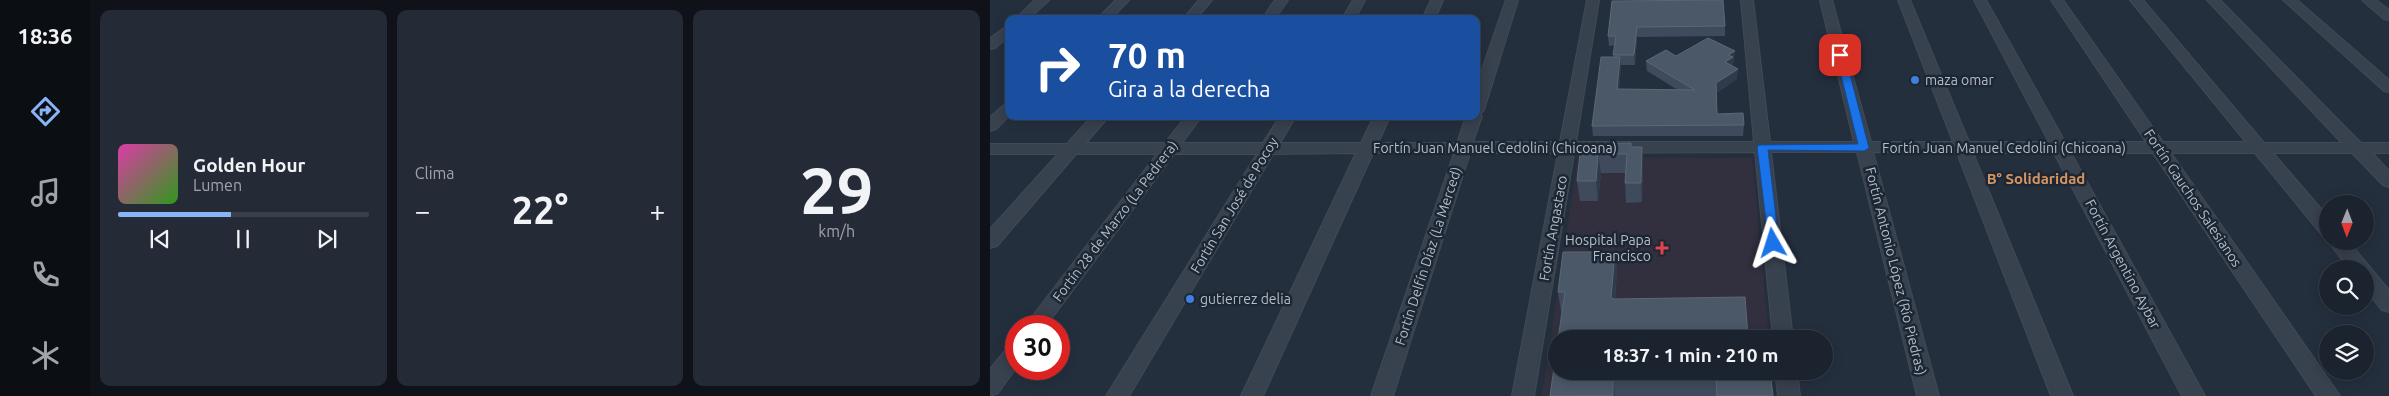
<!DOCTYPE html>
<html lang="es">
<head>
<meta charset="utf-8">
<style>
	body { margin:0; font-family:Ubuntu,sans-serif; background:#242b36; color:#f1f3f6; height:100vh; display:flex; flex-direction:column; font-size:19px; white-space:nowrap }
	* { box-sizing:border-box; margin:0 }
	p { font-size:16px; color:#a0a4aa }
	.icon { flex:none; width:28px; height:28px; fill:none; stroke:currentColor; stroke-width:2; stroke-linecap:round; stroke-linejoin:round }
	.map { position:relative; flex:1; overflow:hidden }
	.details { display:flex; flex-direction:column; gap:10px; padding:10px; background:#0f1319; width:900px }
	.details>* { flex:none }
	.guide { position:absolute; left:15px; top:15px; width:475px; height:105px; border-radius:10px; box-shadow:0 2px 12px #0003,0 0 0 1px #39404a; background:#1a4fa0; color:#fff; overflow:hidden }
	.needle { width:32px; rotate:181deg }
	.controls { position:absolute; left:1329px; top:195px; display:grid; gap:10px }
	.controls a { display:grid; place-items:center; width:55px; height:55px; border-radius:50%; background:#1b232e; box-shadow:0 2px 12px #0003,0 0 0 1px #39404a; font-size:25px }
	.speed { position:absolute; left:15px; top:315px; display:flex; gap:10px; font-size:25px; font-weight:700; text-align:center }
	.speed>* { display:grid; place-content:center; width:65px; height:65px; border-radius:50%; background:#1b232e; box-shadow:0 2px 12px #0003,0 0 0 1px #39404a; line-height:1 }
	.speed .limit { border:8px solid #d22; background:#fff; color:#111 }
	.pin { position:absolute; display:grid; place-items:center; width:42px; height:42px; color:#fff; margin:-21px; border-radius:10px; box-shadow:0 2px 8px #0006 }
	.me { position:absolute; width:55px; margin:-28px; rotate:354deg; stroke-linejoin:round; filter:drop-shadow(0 0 4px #0008) }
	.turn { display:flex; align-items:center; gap:18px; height:105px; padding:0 20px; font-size:22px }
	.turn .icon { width:65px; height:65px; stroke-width:2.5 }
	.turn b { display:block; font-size:35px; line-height:42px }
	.big { font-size:38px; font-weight:700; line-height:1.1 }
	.details .card { flex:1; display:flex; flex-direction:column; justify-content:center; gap:8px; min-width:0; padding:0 18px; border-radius:10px; background:#242b36 }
	.details .dial { align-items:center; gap:0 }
	.dial b { font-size:65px; line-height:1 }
	.song { display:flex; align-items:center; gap:15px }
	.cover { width:60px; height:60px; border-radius:8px; background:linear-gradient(135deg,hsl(320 70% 55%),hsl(110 70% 35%)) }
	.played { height:5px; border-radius:2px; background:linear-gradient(90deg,#8ab4f8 45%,#39404a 45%) }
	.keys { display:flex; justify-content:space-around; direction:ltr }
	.heat { display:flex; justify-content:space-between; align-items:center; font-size:28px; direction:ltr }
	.details .tiles { flex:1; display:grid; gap:10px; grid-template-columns:repeat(3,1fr) }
	.trip { position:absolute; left:558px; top:330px; width:285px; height:50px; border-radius:25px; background:#1b232e; box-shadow:0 2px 12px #0003,0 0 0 1px #39404a; font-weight:700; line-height:50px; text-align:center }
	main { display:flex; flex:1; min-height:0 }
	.dock { display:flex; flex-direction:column; width:90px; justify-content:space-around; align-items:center; background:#0b0e12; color:#a0a4aa }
	.dock .icon { width:35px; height:35px }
	.dock .selected { color:#8ab4f8 }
	.dock b { font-size:22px; color:#f1f3f6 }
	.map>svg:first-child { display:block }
</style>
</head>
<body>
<main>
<nav class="dock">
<b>18:36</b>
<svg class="icon selected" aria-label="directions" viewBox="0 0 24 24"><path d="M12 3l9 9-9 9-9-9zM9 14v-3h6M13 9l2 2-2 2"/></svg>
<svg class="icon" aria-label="music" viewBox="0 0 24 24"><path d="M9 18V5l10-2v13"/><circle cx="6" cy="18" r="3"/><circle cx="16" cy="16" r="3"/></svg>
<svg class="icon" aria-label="phone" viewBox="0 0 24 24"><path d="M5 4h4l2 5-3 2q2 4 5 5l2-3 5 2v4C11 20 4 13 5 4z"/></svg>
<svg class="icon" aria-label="climate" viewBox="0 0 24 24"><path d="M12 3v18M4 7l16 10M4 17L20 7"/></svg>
</nav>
<section class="details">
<div class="tiles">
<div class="card">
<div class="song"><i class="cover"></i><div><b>Golden Hour</b><p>Lumen</p></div></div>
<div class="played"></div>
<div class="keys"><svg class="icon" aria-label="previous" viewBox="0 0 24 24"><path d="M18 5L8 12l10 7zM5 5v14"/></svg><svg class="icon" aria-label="pause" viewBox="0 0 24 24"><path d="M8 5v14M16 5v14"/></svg><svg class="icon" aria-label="next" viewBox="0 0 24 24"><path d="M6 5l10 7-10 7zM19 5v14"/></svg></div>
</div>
<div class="card"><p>Clima</p>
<div class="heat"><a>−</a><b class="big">22°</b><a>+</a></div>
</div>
<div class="card dial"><b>29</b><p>km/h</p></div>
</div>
</section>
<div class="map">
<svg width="1399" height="396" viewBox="0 0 1399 396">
	<rect width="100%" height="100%" fill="#242f3e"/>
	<path fill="#32303f" d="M588,157l174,1 17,181h-213v32h216l2,25h-232z"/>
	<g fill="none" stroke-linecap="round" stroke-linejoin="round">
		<defs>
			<path id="minor" d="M45,0h14l-20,19h-14z
				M126,0h13l-18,19h-14z
				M209,0h13l-16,19h-13z
				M285,0h13l-13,19h-13z
				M363,0h12l-10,19h-13z
				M441,0h12l-8,19h-13z
				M516,0h12l-34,110 -4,4 2,2 -9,26h87l27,-142h12l-23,142h178l-13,-142h12l17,142h84l-34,-142h12l39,142h82l-55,-142h12l59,142h80l-75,-142h12l79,142h81l-95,-142h12l100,142h83l-116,-142h13l121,143h78l-135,-143h13l141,143h28v10h-17l17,18v16l-6,-2 -31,-32h-79l55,64v19l-6,-1 -67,-82h-84l169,243h-24l-163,-243h-82l134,243h-23l-128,-243h-81l100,243h-22l-94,-243 -84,-1 66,244h-22l-60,-244h-86l22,187h-20l-18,-187 -181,1 -40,243h-22l46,-243h-88l-77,243h-22l83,-243h-81l-110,243h-22l115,-243 -83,1 -144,242h-23l151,-242h-83l-128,172h-21l132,-172h-81l-79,92 -7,2v-19l68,-75h-68v-10h77l25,-28h17l-23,27h79l21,-27h16l-20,27h81l17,-27h16l-16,27h81l13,-27h16l-12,27h79l9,-27h10v-29z
				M1293,0h14l92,80v12l-5,-1z
				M1372,0h14l13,10v10l-5,-1z
				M19,25v11l-14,12 -5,1v-11z
				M19,103v13l-13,13 -6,2v-14l14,-12z
				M1338,241h20l41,49v22l-7,-2 -17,-21v-20h-16z
				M26,343v25l-18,25 -8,3v-27l19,-23z
				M785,371h22l3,25h-22z"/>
		</defs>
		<use href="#minor" stroke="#414a57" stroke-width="2"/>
		<use href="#minor" fill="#38414e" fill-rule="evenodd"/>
	</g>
	<path fill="#3f4b5c" d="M622,1l113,25v10l-88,1 -2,28h-14l-2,24 59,1 -31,-19 -1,-10 30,-5 58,5 -1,1 -1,4 5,13 -21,14 1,21 27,11 -1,11h-150l-1,-10 22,-69 1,-12 -6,1 -1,-10z
		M641,143v4h11l1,19 -1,36 -16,1 -1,-20v-10h-24l-3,28h-18l-3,-20 10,-27 10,-8z
		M625,252l2,19 -2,28 133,37 12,3 -199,-28 -3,-19z
		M566,353l214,18 3,25h-223z"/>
	<path fill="#2f3b4b" d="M647,27v10l-2,28 -1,-10z
		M745,51l-1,10 -1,1 -1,5 -7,-5 3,-7z
		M630,57l1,10 -3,32 -1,-10z
		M748,69l-1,10 -21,14v-10z
		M652,147l1,19 -1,36 -1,-19z
		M608,154l3,19 -3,28 -2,-20z
		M625,252l2,19 -4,45 -2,-18z
		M623,378l2,18h-2z"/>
	<path fill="#4b5868" stroke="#5c6777" d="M733,0l2,26 -88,1 -3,28h-21l3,-19h-8l4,-35z
		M718,38l27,13 -7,4 5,2 -8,5 13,7 -22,14 1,31 26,-1 1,12 -152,1 9,-69h19l-3,32 78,1 -49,-29 20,-11 10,6z
		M641,143v4h11l-1,36h-16l2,-29h-29l-2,27h-19l3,-27h7l1,-8h9v-2z
		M573,252h52l-4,46 3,1 131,-2 3,39h12v3h-202l7,-47h-7z
		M566,353v18h214l3,25h-56l-1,-18h-103v18h-63z"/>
	<path fill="#1a73e8" stroke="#114b97" d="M847,53l8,2 24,93 -5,3 -96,-1 11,93 -2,3h-8l-12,-99 2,-2 99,-1 -22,-89z"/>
	<g fill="#3f7fe0" stroke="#1d2633" stroke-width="2">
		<circle cx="925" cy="80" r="5"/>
		<circle cx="200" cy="299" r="5"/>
	</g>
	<path fill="#e0444e" stroke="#1d2633" stroke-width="2" d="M669.5 240.5h5v5h5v5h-5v5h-5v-5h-5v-5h5z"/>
	<g text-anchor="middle" stroke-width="5" stroke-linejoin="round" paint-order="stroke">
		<g font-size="14" fill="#b4bcc9" stroke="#1d2633" text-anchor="start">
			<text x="935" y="85">maza omar</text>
			<text x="661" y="245" text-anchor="end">Hospital Papa<tspan x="661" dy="16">Francisco</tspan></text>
			<text x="210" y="304">gutierrez delia</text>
		</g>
		<g font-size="14" fill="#b4bcc9" stroke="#1d2633">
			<text x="505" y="153">Fortín Juan Manuel Cedolini (Chicoana)</text>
			<text x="1014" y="153">Fortín Juan Manuel Cedolini (Chicoana)</text>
			<text transform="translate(1203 198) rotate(56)" y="5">Fortín Gauchos Salesianos</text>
			<text transform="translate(244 205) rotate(-59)" y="5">Fortín San José de Pocoy</text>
			<text transform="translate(125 221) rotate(-53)" y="5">Fortín 28 de Marzo (La Pedrera)</text>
			<text transform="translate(563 228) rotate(-80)" y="5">Fortín Angastaco</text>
			<text transform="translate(438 256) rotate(-72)" y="5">Fortín Delfín Díaz (La Merced)</text>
			<text transform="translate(1133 264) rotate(62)" y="5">Fortín Argentino Aybar</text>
			<text transform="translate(906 271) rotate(76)" y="5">Fortín Antonio López (Río Piedras)</text>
		</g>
		<g font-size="15" font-weight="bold" fill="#d59563" stroke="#1d2633">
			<text x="1046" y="184">B° Solidaridad</text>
		</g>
	</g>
</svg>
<div class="controls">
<a><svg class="needle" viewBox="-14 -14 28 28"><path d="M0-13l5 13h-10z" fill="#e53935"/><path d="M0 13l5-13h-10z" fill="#a0a4aa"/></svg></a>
<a><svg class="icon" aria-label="search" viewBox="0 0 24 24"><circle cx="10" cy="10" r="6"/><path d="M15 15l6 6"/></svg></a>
<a><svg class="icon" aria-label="layers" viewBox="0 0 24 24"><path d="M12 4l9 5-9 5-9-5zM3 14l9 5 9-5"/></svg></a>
</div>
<div class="speed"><div class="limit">30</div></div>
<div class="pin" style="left:850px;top:55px;background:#d93025"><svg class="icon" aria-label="arrive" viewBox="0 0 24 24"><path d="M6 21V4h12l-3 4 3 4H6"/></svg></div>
<svg class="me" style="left:783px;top:243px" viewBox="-20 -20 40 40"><path d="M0-17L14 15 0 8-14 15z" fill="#1a73e8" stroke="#fff" stroke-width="4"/></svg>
<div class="trip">18:37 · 1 min · 210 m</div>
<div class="guide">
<div class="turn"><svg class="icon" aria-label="right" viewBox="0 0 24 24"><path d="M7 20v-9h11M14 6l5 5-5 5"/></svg><div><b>70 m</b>Gira a la derecha</div></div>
</div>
</div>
</main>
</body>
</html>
